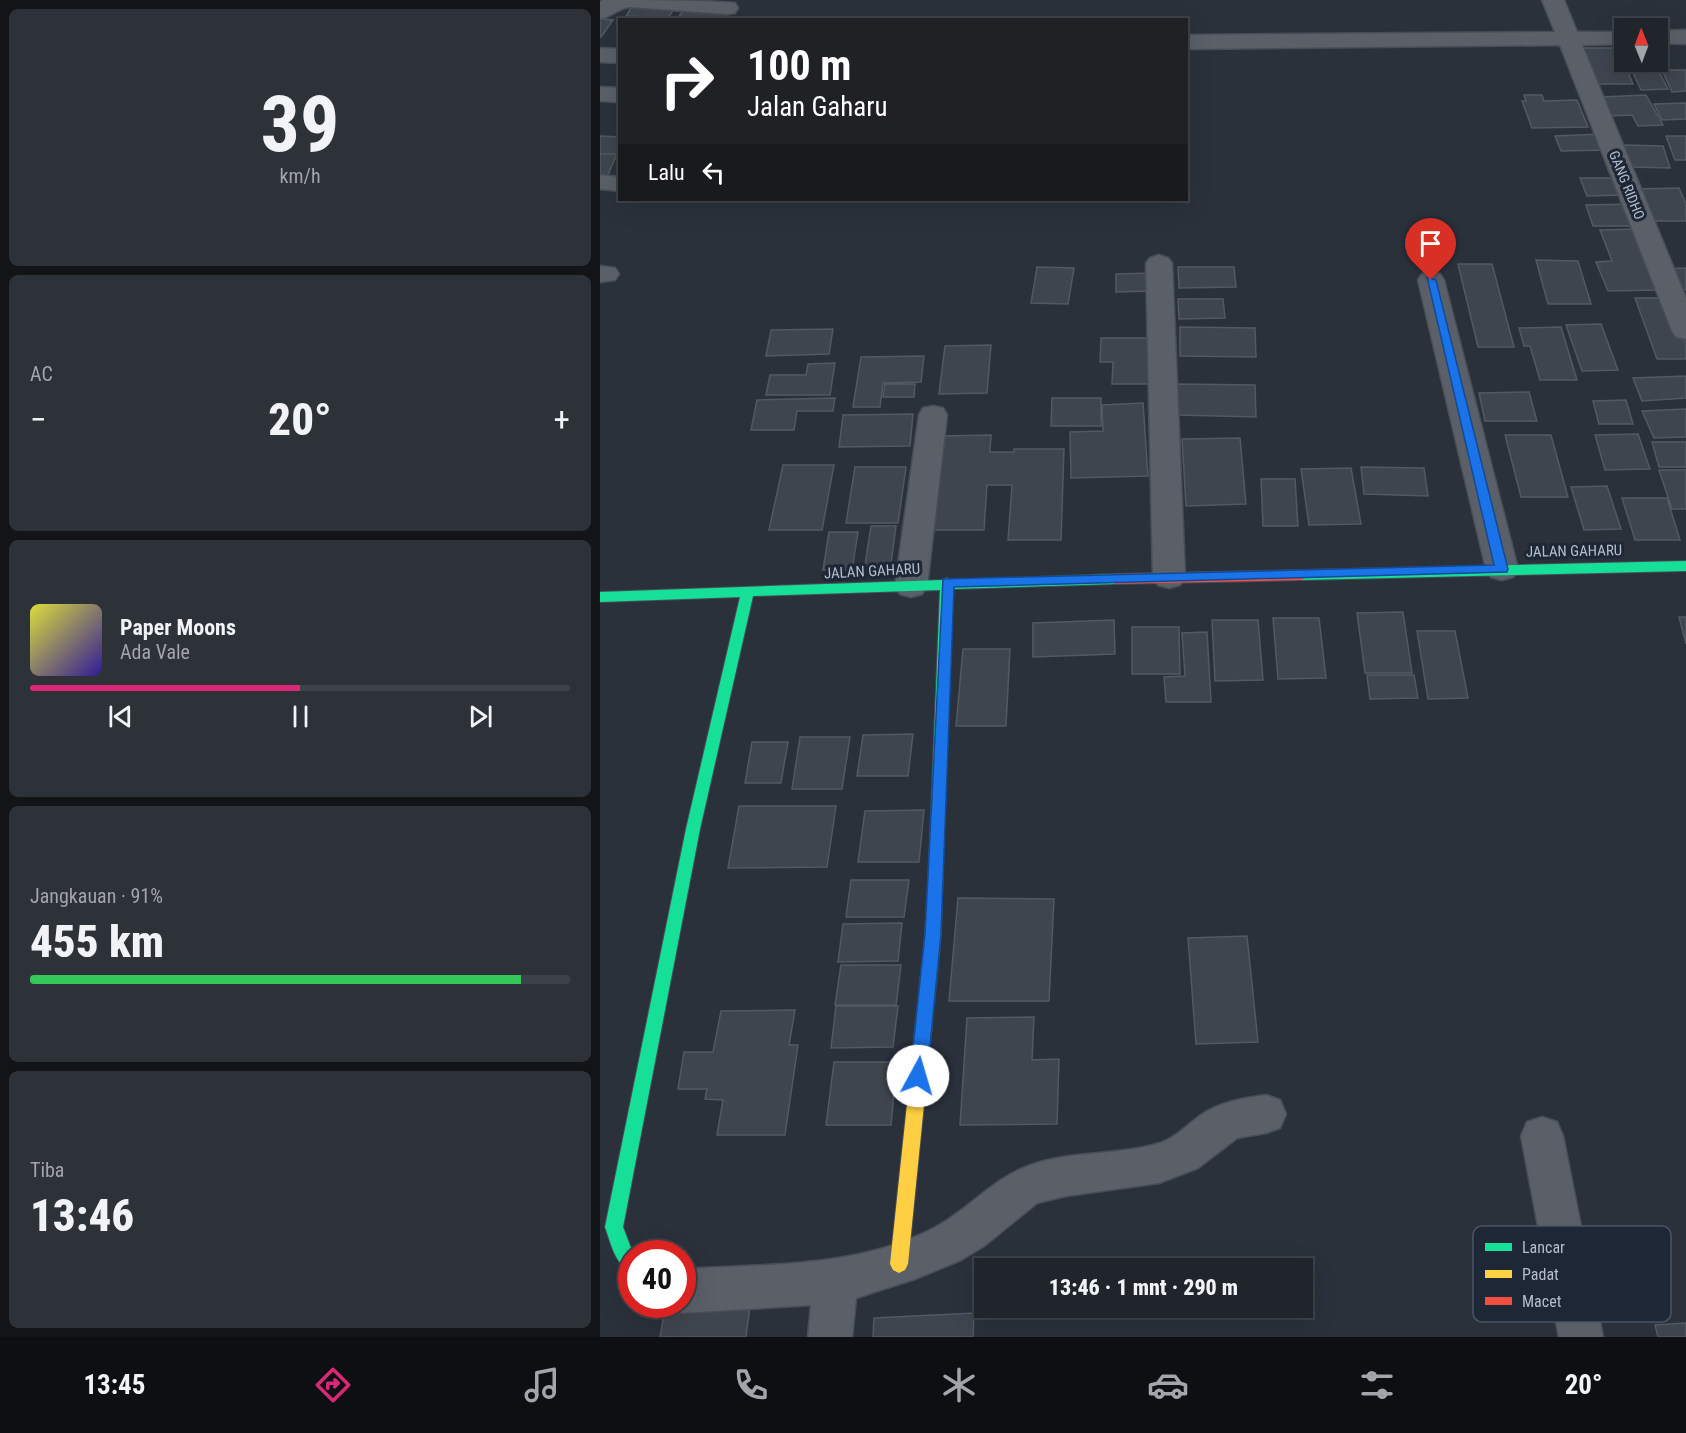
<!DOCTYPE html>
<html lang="id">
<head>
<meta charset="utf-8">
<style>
	body { margin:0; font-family:"Roboto Condensed",sans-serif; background:#2d3138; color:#f1f3f6; height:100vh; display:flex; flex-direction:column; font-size:22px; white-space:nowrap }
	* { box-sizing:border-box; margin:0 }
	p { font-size:20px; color:#a2a5a9 }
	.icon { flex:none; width:33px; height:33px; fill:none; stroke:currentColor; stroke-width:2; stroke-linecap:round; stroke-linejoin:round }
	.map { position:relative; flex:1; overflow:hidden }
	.sheet { display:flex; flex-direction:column; gap:9px; padding:9px; background:#121418; width:600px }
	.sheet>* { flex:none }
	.guide { position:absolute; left:18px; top:18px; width:570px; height:183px; border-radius:0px; box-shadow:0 6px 24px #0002,0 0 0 2px #3d4248; background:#202124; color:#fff; overflow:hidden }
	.needle { width:39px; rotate:359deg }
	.tools { position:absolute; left:1014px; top:18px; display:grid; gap:12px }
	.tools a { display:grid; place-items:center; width:54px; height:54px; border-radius:0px; background:#20252c; box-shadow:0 6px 24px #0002,0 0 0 2px #3d4248; font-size:30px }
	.speed { position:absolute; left:18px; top:1240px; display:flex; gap:12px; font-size:30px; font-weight:700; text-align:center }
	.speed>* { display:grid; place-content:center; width:78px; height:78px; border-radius:50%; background:#20252c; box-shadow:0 6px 24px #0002,0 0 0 2px #3d4248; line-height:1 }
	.speed .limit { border:9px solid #d22; background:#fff; color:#111 }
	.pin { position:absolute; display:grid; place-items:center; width:51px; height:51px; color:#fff; margin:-62px -26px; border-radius:50% 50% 50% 0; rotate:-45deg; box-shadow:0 0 6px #0007 }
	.pin .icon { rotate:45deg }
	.me { position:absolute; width:66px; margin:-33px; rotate:6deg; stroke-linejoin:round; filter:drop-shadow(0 0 4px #0008) }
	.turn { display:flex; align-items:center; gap:21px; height:126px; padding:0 30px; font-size:27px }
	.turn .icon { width:78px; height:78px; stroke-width:2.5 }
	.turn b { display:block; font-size:42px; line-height:51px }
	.then { display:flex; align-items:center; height:57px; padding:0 30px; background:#0003; gap:12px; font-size:22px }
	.big { font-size:45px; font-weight:800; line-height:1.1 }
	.sheet .tile { flex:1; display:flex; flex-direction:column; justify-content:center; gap:9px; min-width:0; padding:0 21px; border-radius:9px; background:#2d3138 }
	.sheet .dial { align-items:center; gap:0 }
	.dial b { font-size:78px; line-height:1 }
	.song { display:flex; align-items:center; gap:18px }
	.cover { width:72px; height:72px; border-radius:9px; background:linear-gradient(135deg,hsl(60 70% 55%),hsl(250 70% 35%)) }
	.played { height:6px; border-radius:3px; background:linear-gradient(90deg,#db2777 50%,#3d4248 50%) }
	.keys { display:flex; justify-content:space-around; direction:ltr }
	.heat { display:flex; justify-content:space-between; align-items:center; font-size:33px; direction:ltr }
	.charge { height:9px; border-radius:4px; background:linear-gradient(90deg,#34c759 91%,#3d4248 0) }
	.trip { position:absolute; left:374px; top:1258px; width:339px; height:60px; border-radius:0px; background:#20252c; box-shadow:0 6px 24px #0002,0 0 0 2px #3d4248; font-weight:800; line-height:60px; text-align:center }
	.tabs { display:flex; height:96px; justify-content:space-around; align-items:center; background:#0d0f12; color:#a2a5a9 }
	.tabs .icon { width:42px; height:42px }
	.tabs .active { color:#db2777 }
	.tabs b { font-size:27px; color:#f1f3f6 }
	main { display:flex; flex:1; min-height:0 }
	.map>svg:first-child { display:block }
</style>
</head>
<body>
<main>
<section class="sheet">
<div class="tile dial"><b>39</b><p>km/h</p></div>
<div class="tile"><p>AC</p>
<div class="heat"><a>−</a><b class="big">20°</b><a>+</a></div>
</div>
<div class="tile">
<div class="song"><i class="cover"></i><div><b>Paper Moons</b><p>Ada Vale</p></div></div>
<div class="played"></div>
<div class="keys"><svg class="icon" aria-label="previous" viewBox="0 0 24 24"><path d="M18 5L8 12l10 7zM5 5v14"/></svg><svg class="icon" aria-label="pause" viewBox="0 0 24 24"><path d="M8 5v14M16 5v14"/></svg><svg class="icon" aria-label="next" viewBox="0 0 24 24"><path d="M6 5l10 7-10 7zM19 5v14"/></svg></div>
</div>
<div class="tile"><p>Jangkauan · 91%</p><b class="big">455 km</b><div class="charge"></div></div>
<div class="tile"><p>Tiba</p><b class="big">13:46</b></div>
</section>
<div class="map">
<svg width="1086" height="1337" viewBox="0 0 1086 1337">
	<rect width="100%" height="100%" fill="#2a313b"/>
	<path fill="#3f454e" stroke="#525962" stroke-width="1.5" d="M34,3l42,3 -8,12 -42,-2z
		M85,7l46,3 -6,10h-48z
		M0,19l13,1 -12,17h-1z
		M978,48h40l15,36h-41z
		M1028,62h26l14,27 -27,1z
		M1062,70h24v21l-14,1z
		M924,95h18l2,6 33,-1 11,27 -56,1 -10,-27h4z
		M1046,95l17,30 -25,1 -6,-11 -22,1 -9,-19z
		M1086,103v16l-24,1 -8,-16z
		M1001,134l7,16 -47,1 -6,-15z
		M0,136l20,1 -3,17h-17z
		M1066,136h20v24h-11z
		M1024,145l39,1 7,22 -40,-1z
		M0,154h17l-10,23h-7z
		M980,178h40l6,17 -39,1z
		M1079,188l7,16v17h-40l-13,-32z
		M1033,204l8,22h-48l-7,-21z
		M1043,229l16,61 -51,1 -12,-29 16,-1 -12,-31z
		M936,260l42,1 13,43h-43z
		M858,264h34l22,83h-36z
		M437,267l37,1 -6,36 -37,-1z
		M578,267h56l2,20 -57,1z
		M1086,268v22h-13l-10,-21z
		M553,273l1,18 -38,1v-18z
		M1035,298h33l18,45v16h-29z
		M578,299h45l2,19 -46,1z
		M1001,324l17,46 -36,1 -16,-46z
		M580,327l75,1 1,29 -76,-1z
		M961,327l16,53h-37l-10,-34h-6l-5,-18z
		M233,329l-4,25 -63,2 5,-26z
		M501,338h56l-1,46h-44l1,-22h-13z
		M391,345l-4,48 -48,1 6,-48z
		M324,356l-3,26 -38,1 -3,24h-27l8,-50z
		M235,363l-5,32h-64l4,-20h36l2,-11z
		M1086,376v22l-44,3 -9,-23z
		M285,384h30l-1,13h-31z
		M578,384l77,1 1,32 -79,-2z
		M929,392l8,29h-52l-6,-28z
		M235,398l-2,13h-36l-3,19h-43l6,-30z
		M452,398h49v28h-50z
		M1026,400l7,24h-34l-6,-23z
		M543,403l5,73 -77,2 -1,-46 33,-1 -1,-26z
		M1086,409v28l-32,1 -12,-27z
		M313,414l-3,32 -71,1 4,-32z
		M1038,434l12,35 -45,1 -10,-35z
		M391,435l-1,17h24v-3h50l-3,91h-53l4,-55h-25l-3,45h-53l11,-94z
		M905,435h46l17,62h-47z
		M640,438l6,66 -60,2 -4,-67z
		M1052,442h34v25h-27z
		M183,465h51l-12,65h-53z
		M255,467h51l-8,56h-52z
		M761,467l63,1 4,28 -64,-2z
		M751,468l10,56 -52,1 -8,-56z
		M1059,470h27v39h-14z
		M661,479h34l3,47h-35z
		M1007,486l14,43 -37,1 -13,-43z
		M1022,498h45l13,42h-45z
		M271,526h25l-6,45 -26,1z
		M229,532h29l-6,38h-29z
		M803,612l9,61h-47l-8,-60z
		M1079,617h7v27z
		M673,618h46l7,60 -48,1z
		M514,620l1,34 -82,3v-34z
		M612,620h46l5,60 -48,1z
		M532,627h47l1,47h-48z
		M817,631h38l13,67 -40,1z
		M607,632l4,70h-45l-2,-25 21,-1 -3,-43z
		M363,649h47l-4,77h-50z
		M767,675h47l4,23 -48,1z
		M313,734l-5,42h-51l6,-41z
		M200,737h50l-8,52h-50z
		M152,742h36l-7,41h-36z
		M139,806h97l-9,61 -99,1z
		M324,810l-5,52h-61l7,-51z
		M251,880h58l-5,37h-58z
		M358,898l96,1 -5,102h-100z
		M302,923l-4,38 -60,1 5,-38z
		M647,936l11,106 -62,2 -8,-106z
		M241,965h60l-5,40h-61z
		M236,1006h62l-5,41 -62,1z
		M195,1010l-6,35h9l-13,90h-68l6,-35 -18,-1 2,-10h-29l6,-37h29l8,-41z
		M434,1017l-2,43 27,-1 -2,65 -97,1 7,-107z
		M234,1062h63l-6,63h-65z
		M150,1306l-4,31h-86l5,-28z
		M374,1313l-1,24h-100l1,-19z
		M1086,1323v14h-28l-3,-12z"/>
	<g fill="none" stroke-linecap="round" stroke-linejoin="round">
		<defs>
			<path id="street" d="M3,0c40,0 93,0 132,3l3,5 -3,5 -8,1 -98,-7c-12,2 -18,10 -29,12v-17z
				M942,0h22l13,32h47v12l-42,1 104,253v41l-10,-2 -4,-6 -112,-286 -374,4v-14l369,-3z
				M1086,30v14l-28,-1v-12z
				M0,48l20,1v14l-20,-1z
				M0,87l20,1v14l-20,-1z
				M0,175l20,2v14l-20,-2z
				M559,255l9,3 4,5 13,314 -5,8 -11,3 -11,-3 -5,-8 -7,-314 4,-5z
				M0,266l15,2 4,6 -4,6 -15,2z
				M831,272l9,2 4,6 74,289 -5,8 -11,3 -11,-3 -5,-8 -68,-289 4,-6z
				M333,406l10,2 4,7 -20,171 -5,8 -11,3 -11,-3 -5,-8 24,-171 4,-7z
				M666,1095l14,5 6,14 -6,14 -14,5 -29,5 -39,30 -39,15 -93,13 -29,7 -53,43 -23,14 -46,19 -59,19 -4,39h-44l3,-32 -129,8 -16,-8h16v-36c84,-5 173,-1 250,-40 36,-18 60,-51 99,-64 42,-15 87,-9 129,-22 16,-5 28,-19 41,-28 19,-13 43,-17 65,-20z
				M942,1117l15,5 6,14 40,201h-44l-38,-201 6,-14z"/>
			<path id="fast" d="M1086,561v10l-384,9 -6,-5 6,-5z
				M515,574l6,5 -6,5 -162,5 -10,274 -2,4 -5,2 -5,-2 -2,-4 11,-273 -187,6 -53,233 -77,398 8,21 5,6h-4v18c-17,-7 -21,-29 -27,-45l81,-398 54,-232 -140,5v-10l342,-12 5,-2 5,2z"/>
			<path id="slow" d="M336,857l5,2 2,4 -2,72 -33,329 -3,6 -6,3 -6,-3 -3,-6 35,-329 4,-72 2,-4z"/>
			<path id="jam" d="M702,570l6,5 -6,5 -187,4 -6,-5 6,-5z"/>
		</defs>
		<use href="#street" stroke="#484e57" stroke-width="3"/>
		<use href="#fast" stroke="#484e57" stroke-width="2"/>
		<use href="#slow" stroke="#484e57" stroke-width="2"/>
		<use href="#jam" stroke="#484e57" stroke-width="2"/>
		<use href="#street" fill="#5b5f67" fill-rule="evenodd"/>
		<use href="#fast" fill="#16e098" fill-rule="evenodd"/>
		<use href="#slow" fill="#ffcf43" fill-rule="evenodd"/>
		<use href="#jam" fill="#f24e42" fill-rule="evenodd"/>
	</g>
	<path fill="#1a73e8" stroke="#114b97" stroke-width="1.5" d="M827,277l9,3 72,289 -1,3 -553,15 -13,347 -14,142 -3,5 -6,2 -5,-2 -3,-5 15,-142 18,-355 551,-14z"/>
	<g text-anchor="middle" stroke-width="6" stroke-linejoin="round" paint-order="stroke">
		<g font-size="14" fill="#b5bdcb" stroke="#1d2736">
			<text transform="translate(1027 185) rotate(68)" y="5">GANG RIDHO</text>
		</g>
		<g font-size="15" fill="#b5bdcb" stroke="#1d2736">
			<text transform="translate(974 551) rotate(-1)" y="5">JALAN GAHARU</text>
			<text transform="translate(272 571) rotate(-3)" y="5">JALAN GAHARU</text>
		</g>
	</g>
	<rect x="873" y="1226" width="198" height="96" rx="9" fill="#1d2736" stroke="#4b5463" stroke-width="1.5"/>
	<rect x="885" y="1243" width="27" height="8" fill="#16e098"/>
	<rect x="885" y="1270" width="27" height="8" fill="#ffcf43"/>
	<rect x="885" y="1297" width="27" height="8" fill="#f24e42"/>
	<g font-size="16" fill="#b5bdcb">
		<text x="922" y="1253">Lancar</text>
		<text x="922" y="1280">Padat</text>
		<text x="922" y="1307">Macet</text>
	</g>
</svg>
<div class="tools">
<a><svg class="needle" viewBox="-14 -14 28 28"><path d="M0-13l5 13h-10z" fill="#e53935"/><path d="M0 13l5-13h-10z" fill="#a2a5a9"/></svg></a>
</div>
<div class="speed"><div class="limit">40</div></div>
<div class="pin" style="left:831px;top:280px;background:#d93025"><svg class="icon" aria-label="arrive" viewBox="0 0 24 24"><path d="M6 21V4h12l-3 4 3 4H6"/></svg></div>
<svg class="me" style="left:318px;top:1076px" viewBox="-20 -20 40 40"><circle r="19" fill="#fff"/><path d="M0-13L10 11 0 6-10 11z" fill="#1a73e8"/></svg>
<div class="trip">13:46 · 1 mnt · 290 m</div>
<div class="guide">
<div class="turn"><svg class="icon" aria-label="right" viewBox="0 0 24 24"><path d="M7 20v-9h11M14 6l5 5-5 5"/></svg><div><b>100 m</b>Jalan Gaharu</div></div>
<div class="then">Lalu<svg class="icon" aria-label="left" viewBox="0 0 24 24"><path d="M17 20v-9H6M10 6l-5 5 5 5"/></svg></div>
</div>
</div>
</main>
<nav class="tabs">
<b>13:45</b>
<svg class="icon active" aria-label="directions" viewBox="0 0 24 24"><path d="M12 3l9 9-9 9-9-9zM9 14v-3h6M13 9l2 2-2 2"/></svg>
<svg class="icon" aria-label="music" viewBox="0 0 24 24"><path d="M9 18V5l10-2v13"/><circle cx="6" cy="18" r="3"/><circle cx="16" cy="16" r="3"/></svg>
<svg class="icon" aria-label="phone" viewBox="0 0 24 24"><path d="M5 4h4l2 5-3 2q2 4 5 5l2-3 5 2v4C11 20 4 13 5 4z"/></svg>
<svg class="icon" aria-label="climate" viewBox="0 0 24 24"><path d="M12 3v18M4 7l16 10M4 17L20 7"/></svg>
<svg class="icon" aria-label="car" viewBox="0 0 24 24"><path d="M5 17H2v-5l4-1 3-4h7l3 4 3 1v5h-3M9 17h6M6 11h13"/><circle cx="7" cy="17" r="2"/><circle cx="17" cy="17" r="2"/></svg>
<svg class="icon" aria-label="filters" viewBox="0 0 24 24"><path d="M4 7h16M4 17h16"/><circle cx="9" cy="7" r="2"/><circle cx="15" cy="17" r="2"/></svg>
<b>20°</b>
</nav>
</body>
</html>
